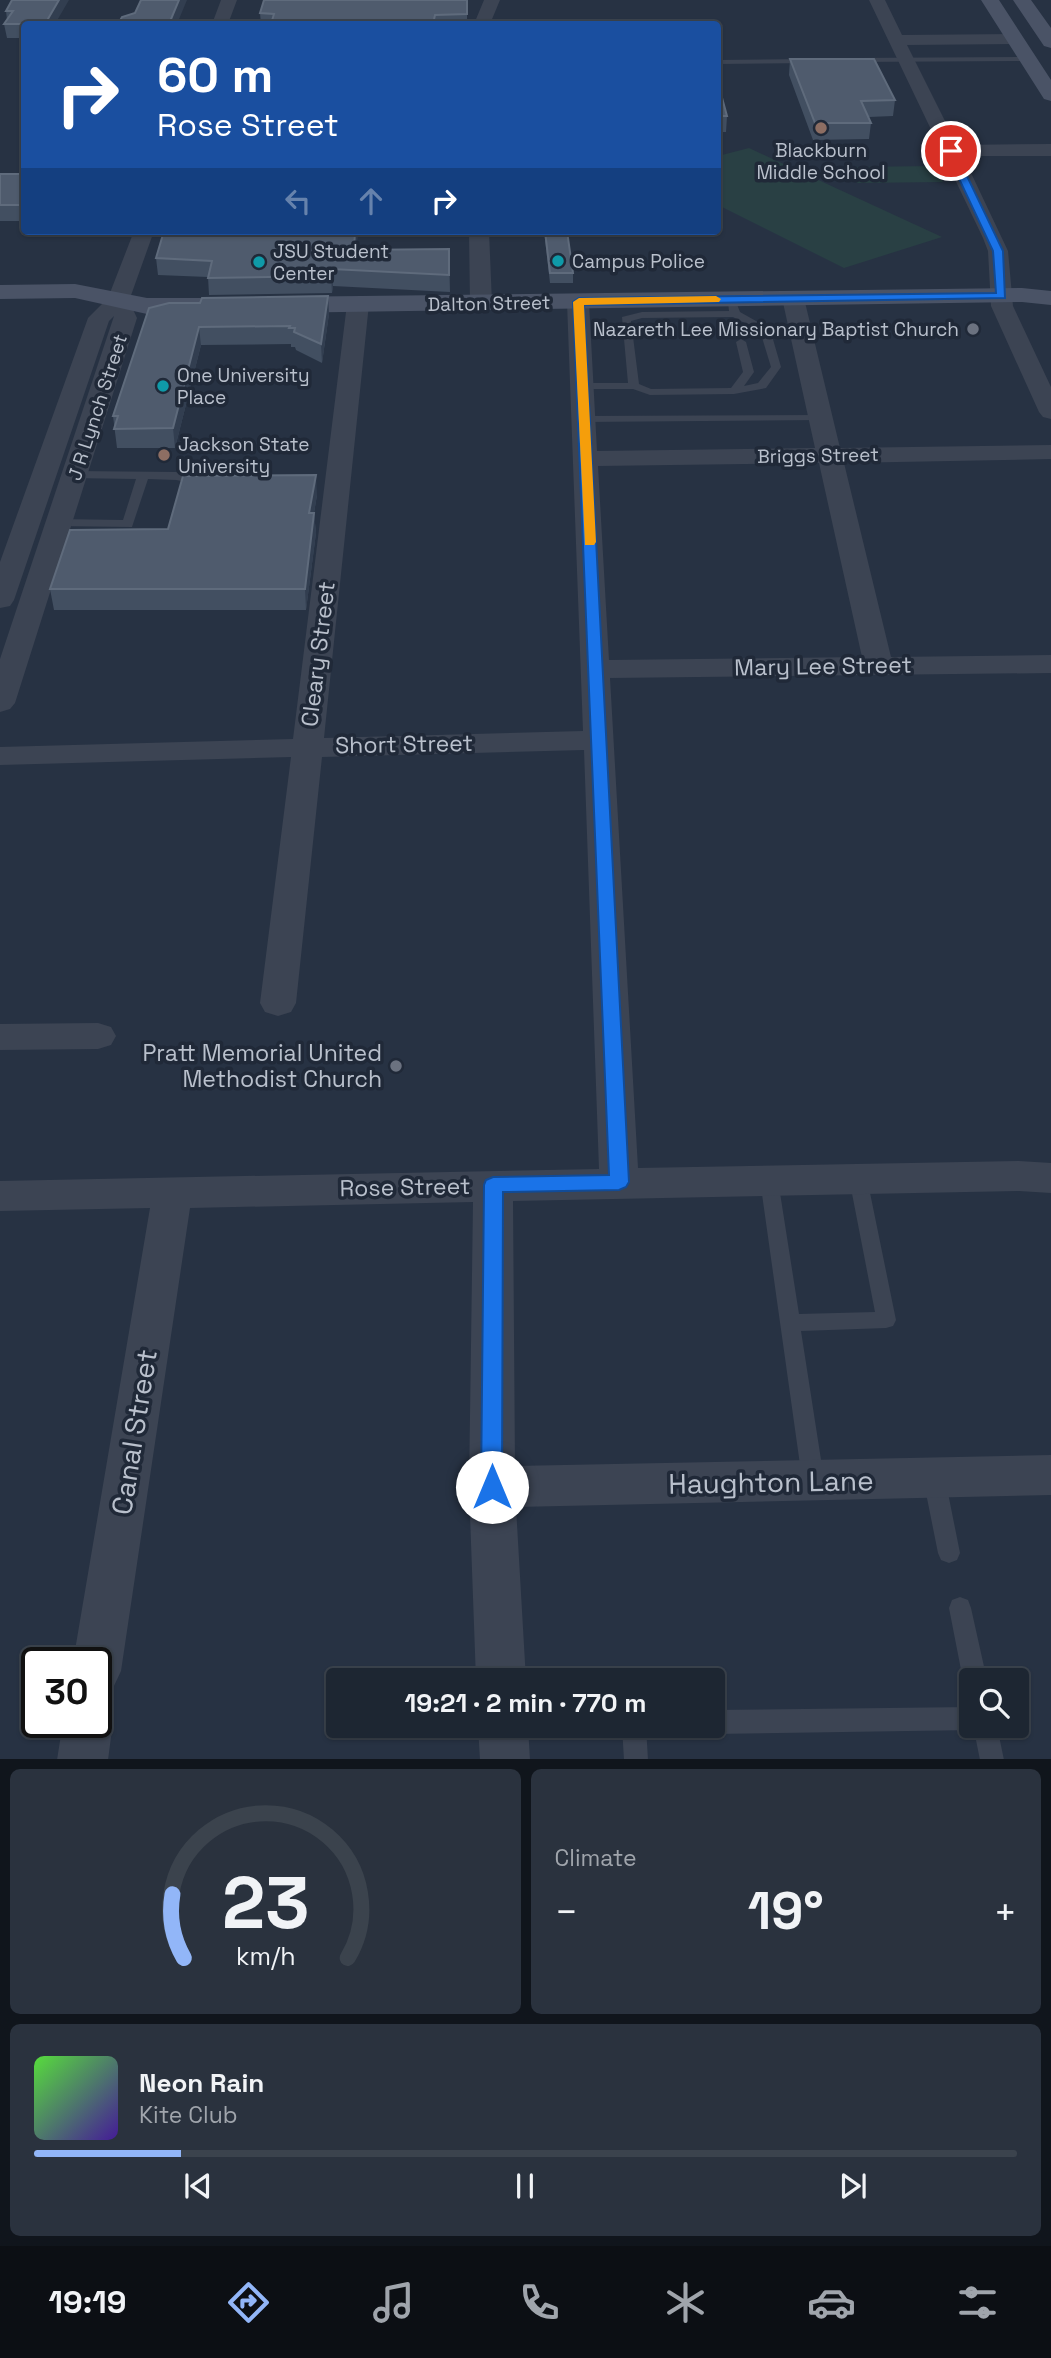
<!DOCTYPE html>
<html lang="en">
<head>
<meta charset="utf-8">
<style>
	body { margin:0; font-family:"Space Grotesk",sans-serif; background:#2a323e; color:#f1f3f6; height:100vh; display:flex; flex-direction:column; font-size:26px; white-space:nowrap }
	* { box-sizing:border-box; margin:0 }
	p { font-size:23px; color:#a0a5ac }
	.icon { flex:none; width:38px; height:38px; fill:none; stroke:currentColor; stroke-width:2; stroke-linecap:round; stroke-linejoin:round }
	.map { position:relative; height:1759px; overflow:hidden }
	.panel { display:flex; flex-direction:column; gap:10px; padding:10px; background:#10151c; flex:1 }
	.panel>* { flex:none }
	.banner { position:absolute; left:21px; top:21px; width:700px; height:214px; border-radius:7px; box-shadow:0 2px 5px #0004,0 0 0 2px #3b434d; background:#1a4fa0; color:#fff; overflow:hidden }
	.fabs { position:absolute; left:959px; top:1668px; display:grid; gap:14px }
	.fabs a { display:grid; place-items:center; width:70px; height:70px; border-radius:7px; background:#1d2632; box-shadow:0 2px 5px #0004,0 0 0 2px #3b434d; font-size:35px }
	.speed { position:absolute; left:21px; top:1647px; display:flex; gap:14px; font-size:35px; font-weight:700; text-align:center }
	.speed>* { display:grid; place-content:center; width:91px; height:91px; border-radius:50%; background:#1d2632; box-shadow:0 2px 5px #0004,0 0 0 2px #3b434d; line-height:1 }
	.speed .limit { border:4px solid #111; border-radius:10px; background:#fff; color:#111 }
	.pin { position:absolute; display:grid; place-items:center; width:60px; height:60px; color:#fff; margin:-30px; border:4px solid #fff; border-radius:50%; box-shadow:0 2px 7px #0007 }
	.me { position:absolute; width:77px; margin:-38px; rotate:0deg; stroke-linejoin:round; filter:drop-shadow(0 0 5px #0008) }
	.turn { display:flex; align-items:center; gap:24px; height:147px; padding:0 21px; font-size:32px }
	.turn .icon { width:91px; height:91px; stroke-width:2.5 }
	.turn b { display:block; font-size:49px; line-height:60px }
	.lanes { display:flex; align-items:center; height:66px; padding:0 21px; background:#0003; justify-content:center; gap:35px; direction:ltr }
	.lanes .off { opacity:.35 }
	.big { font-size:52px; font-weight:800; line-height:1.1 }
	.panel .tile { flex:1; display:flex; flex-direction:column; justify-content:center; gap:10px; min-width:0; padding:0 24px; border-radius:10px; background:#2a323e }
	.panel .dial { align-items:center; gap:0 }
	.dial svg { height:182px; overflow:visible; fill:none; stroke:#3b434d; stroke-width:7; stroke-linecap:round; text-anchor:middle }
	.dial text { fill:#f1f3f6; stroke:none }
	.song { display:flex; align-items:center; gap:21px }
	.cover { width:84px; height:84px; border-radius:10px; background:linear-gradient(135deg,hsl(110 70% 55%),hsl(260 70% 35%)) }
	.played { height:7px; border-radius:4px; background:linear-gradient(90deg,#92b6f8 15%,#3b434d 15%) }
	.keys { display:flex; justify-content:space-around; direction:ltr }
	.heat { display:flex; justify-content:space-between; align-items:center; font-size:38px; direction:ltr }
	.panel .tiles { flex:1; display:grid; gap:10px; grid-template-columns:1fr 1fr }
	.tile:last-child { grid-column:span 2 }
	.trip { position:absolute; left:326px; top:1668px; width:399px; height:70px; border-radius:7px; background:#1d2632; box-shadow:0 2px 5px #0004,0 0 0 2px #3b434d; font-weight:800; line-height:70px; text-align:center }
	.tabs { display:flex; height:112px; justify-content:space-around; align-items:center; background:#0c0f14; color:#a0a5ac }
	.tabs .icon { width:49px; height:49px }
	.tabs .current { color:#92b6f8 }
	.tabs b { font-size:32px; color:#f1f3f6 }
	.map>svg:first-child { display:block }
</style>
</head>
<body>
<div class="map">
<svg width="1051" height="1760" viewBox="0 0 1051 1760">
	<rect width="100%" height="100%" fill="#273243"/>
	<path fill="#294044" d="M749,148l193,89 -98,31 -126,-63v-49z
		M935,166l8,16 -86,1 -6,-16z"/>
	<g fill="none" stroke-linecap="round" stroke-linejoin="round">
		<path fill="#3c4453" fill-rule="evenodd" d="M1028,57l3,4 -178,1 -4,-2 4,-2z
			M810,59l3,4 -95,1v-4z
			M728,302h8l4,10 30,17 11,38 -15,21 -32,6 -84,1 -17,-6h-51l-6,-3 6,-3h46l-6,-66 20,-5 87,-1zM733,317l27,14 11,36 -13,16 -14,3 10,-14 -8,-30 -5,-3 -5,3 7,30 -12,16 -80,1 -12,-5 -8,-63 11,-3z
			M819,415l4,1v4l-239,2 -6,-3 6,-3z
			M74,471l102,1 30,6 2,3 -6,4 -26,-5 -28,-1 -16,48 -77,-1 -2,-3 6,-4 64,1 13,-41 -66,-1v-6z
			M858,1171l7,2 2,5 29,142 -3,6 -7,2 -85,3 23,148 -3,7 -8,3 -8,-3 -3,-7 -42,-299 2,-5 7,-2 7,2 2,5 21,134 76,-2 -26,-134 2,-5z
			M934,1468l8,3 3,7 15,75 -3,7 -8,3 -8,-3 -3,-7 -15,-75 3,-7z
			M960,1597l8,3 3,8 16,72h-16v10l-4,-2 -4,-8 -14,-72 3,-8z
			M971,1707v19h26l7,34h-24l-6,-30 -262,4 -8,-4 -2,-4h10v-16z
			M622,1726h24l2,34h-24z"/>
		<path fill="#3c4453" fill-rule="evenodd" d="M221,0h16l-9,24h-16z
			M484,0h16l-10,24h-16z
			M869,0h16l17,35 114,-1 8,5 -8,5 -109,1 50,100 94,-1v12h-88l45,95 5,55 38,81v32l-8,-2 -4,-5 -48,-106 -3,-55 -5,-13z
			M134,231h20l-25,70 8,17 -122,385 -5,6 -10,3v-53l114,-343 -5,5 -95,279 -4,6 -10,2v-46l88,-244 20,-20z
			M469,231h20l3,72 -3,5h-16l-3,-5z
			M793,292l8,1 3,5 36,150 211,-3v14l-207,4 47,194 160,-2v18l-441,5 28,490 381,-7 32,2v30l-32,-2 -506,10 2,265 536,-11v40l-535,12 10,173h-50l-7,-193 4,-285 -283,6 -69,463 -8,17 -17,7v-33h-23l77,-454 -150,3v-30l599,-12 -15,-419 -262,7 -26,246 -5,9 -13,4 -13,-4 -5,-9 31,-246 -291,8v-18l293,-8 54,-435 3,-5h16l3,5 -45,434 259,-7 -16,-429 3,-5h16l3,5 8,149 218,-3 -33,-150 3,-5zM819,463l43,194 -253,3 -11,-194z
			M98,1023l13,4 5,9 -5,9 -13,4 -98,1v-26z
			M96,1701l10,3 7,18 -5,38h-51l6,-38h33z
			M478,1726h50l2,34h-50z"/>
		<path fill="#4a5366" fill-rule="evenodd" d="M981,0h18l52,80v21l-7,-2z
			M1013,0h18l20,28v20l-7,-2z
			M75,284l72,14h62l9,3 4,5 -4,5 -9,3h-62l-72,-16 -75,1v-14z
			M1022,288l29,3v14l-29,-3 -746,11 -9,-3 -4,-5 4,-5 9,-3z"/>
	</g>
	<path fill="#424f61" d="M12,0l43,24h-31v14h-17l-3,-14 3,-4 -1,-9z
		M467,0v24h-206l-1,-11z
		M790,59l105,41 -2,16 -24,1 2,6 -2,16 -56,1 -24,-65z
		M718,83l9,33 -1,16h-8z
		M0,174h24v47h-24z
		M164,231h194l-2,19 93,-1 1,43 -117,-6 -1,7 -123,2 -1,-18 -50,-2 -2,-17z
		M544,231h23l6,42v10h-23z
		M328,296l1,18 -7,49 -26,-13 -1,-3h-4v-3l-90,1 -26,103h-58l-4,-32 87,-113z
		M317,495l-3,18 2,20 -10,77h-252l-4,-21 118,-60z"/>
	<path fill="#323e50" d="M59,0h10l-14,24h-10z
		M179,0h8l-10,24h-8z
		M355,231h3l-3,36 -1,-17z
		M332,269l1,17 -1,7 -1,-17z
		M328,296l1,18 -7,49 -1,-19z
		M199,327l2,18 -26,103 -2,-20z
		M316,475l1,20 -3,18 2,20 -10,77 -1,-21 4,-76z"/>
	<path fill="#4f5b6d" stroke="#5f6b7c" stroke-width="2" d="M12,0h47l-14,24h-41l9,-13h-7z
		M141,0h38l-10,24h-51l4,-7 13,-4z
		M264,0h203v14l-32,1 -2,9h-162l3,-10 -14,-1z
		M790,59h84l21,41 -34,1 10,22h-56z
		M718,83l9,33h-9z
		M0,174h24v31h-24z
		M164,231h191l-1,19 95,-1v26l-117,-6 -1,7 -123,2 4,-17 -56,-3z
		M545,231h22l6,42h-23z
		M328,296l-7,48 -27,-12 1,-4h-6l1,-2 -91,1 -26,101 -59,1 4,-13h-5l36,-108 20,-5h31l2,-5z
		M316,475l-7,38h5l-9,76h-255l20,-59 98,-1 15,-53z"/>
	<path fill="#1a73e8" stroke="#114b97" stroke-width="2" d="M951,148l4,3 48,100 2,47 -421,7 45,877 -3,5 -7,3 -116,2 -1,295 -3,7 -7,3 -8,-3 -3,-7 3,-302 2,-5 7,-3 116,-2 -36,-873 6,-4 417,-5 -3,-42 -47,-100z"/>
	<path fill="#f59e0b" d="M716,296l5,3 -2,3 -135,3 12,237 -2,3h-9l-12,-243 6,-4z"/>
	<g fill="#8d6e63" stroke="#202938" stroke-width="2.5">
		<circle cx="821" cy="128" r="7"/>
		<circle cx="164" cy="455" r="7"/>
	</g>
	<g fill="#0f9aa8" stroke="#202938" stroke-width="2.5">
		<circle cx="558" cy="261" r="7"/>
		<circle cx="259" cy="262" r="7"/>
		<circle cx="163" cy="386" r="7"/>
	</g>
	<g fill="#6b7280" stroke="#202938" stroke-width="2.5">
		<circle cx="973" cy="329" r="7"/>
		<circle cx="396" cy="1066" r="7"/>
	</g>
	<g text-anchor="middle" stroke-width="7" stroke-linejoin="round" paint-order="stroke">
		<g font-size="19" fill="#b9c0cc" stroke="#202938" text-anchor="start">
			<text x="821" y="157" text-anchor="middle">Blackburn<tspan x="821" dy="22">Middle School</tspan></text>
			<text x="273" y="258">JSU Student<tspan x="273" dy="22">Center</tspan></text>
			<text x="572" y="268">Campus Police</text>
			<text x="959" y="336" text-anchor="end">Nazareth Lee Missionary Baptist Church</text>
			<text x="177" y="382">One University<tspan x="177" dy="22">Place</tspan></text>
			<text x="178" y="451">Jackson State<tspan x="178" dy="22">University</tspan></text>
		</g>
		<g font-size="19" fill="#b9c0cc" stroke="#202938">
			<text transform="translate(489 303) rotate(-1)" y="7">Dalton Street</text>
			<text transform="translate(97 407) rotate(-72)" y="7">J R Lynch Street</text>
			<text transform="translate(818 455) rotate(-1)" y="7">Briggs Street</text>
		</g>
		<g font-size="23" fill="#b9c0cc" stroke="#202938">
			<text transform="translate(318 654) rotate(-83)" y="8">Cleary Street</text>
			<text transform="translate(823 666) rotate(-1)" y="8">Mary Lee Street</text>
			<text transform="translate(404 744) rotate(-1)" y="8">Short Street</text>
			<text transform="translate(405 1187) rotate(-1)" y="8">Rose Street</text>
		</g>
		<g font-size="23" fill="#b9c0cc" stroke="#202938" text-anchor="end">
			<text x="382" y="1061">Pratt Memorial United<tspan x="382" dy="26">Methodist Church</tspan></text>
		</g>
		<g font-size="28" fill="#b9c0cc" stroke="#202938">
			<text transform="translate(134 1432) rotate(-81)" y="10">Canal Street</text>
			<text transform="translate(771 1482) rotate(-1)" y="10">Haughton Lane</text>
		</g>
	</g>
</svg>
<div class="fabs">
<a><svg class="icon" aria-label="search" viewBox="0 0 24 24"><circle cx="10" cy="10" r="6"/><path d="M15 15l6 6"/></svg></a>
</div>
<div class="speed"><div class="limit">30</div></div>
<div class="pin" style="left:951px;top:151px;background:#d93025"><svg class="icon" aria-label="arrive" viewBox="0 0 24 24"><path d="M6 21V4h12l-3 4 3 4H6"/></svg></div>
<svg class="me" style="left:492px;top:1487px" viewBox="-20 -20 40 40"><circle r="19" fill="#fff"/><path d="M0-13L10 11 0 6-10 11z" fill="#1a73e8"/></svg>
<div class="trip">19:21 · 2 min · 770 m</div>
<div class="banner">
<div class="turn"><svg class="icon" aria-label="right" viewBox="0 0 24 24"><path d="M7 20v-9h11M14 6l5 5-5 5"/></svg><div><b>60 m</b>Rose Street</div></div>
<div class="lanes"><svg class="icon off" aria-label="left" viewBox="0 0 24 24"><path d="M17 20v-9H6M10 6l-5 5 5 5"/></svg><svg class="icon off" aria-label="ahead" viewBox="0 0 24 24"><path d="M12 20V5M6 11l6-6 6 6"/></svg><svg class="icon" aria-label="right" viewBox="0 0 24 24"><path d="M7 20v-9h11M14 6l5 5-5 5"/></svg></div>
</div>
</div>
<section class="panel">
<div class="tiles">
<div class="tile dial"><svg viewBox="0 0 100 80">
<path d="M14 69A42 42 0 1 1 86 69"/>
<path d="M14 69A42 42 0 0 1 9 41" stroke="#92b6f8"/>
<text x="50" y="56" font-size="32" font-weight="700">23</text>
<text x="50" y="72" font-size="11">km/h</text>
</svg></div>
<div class="tile"><p>Climate</p>
<div class="heat"><a>−</a><b class="big">19°</b><a>+</a></div>
</div>
<div class="tile">
<div class="song"><i class="cover"></i><div><b>Neon Rain</b><p>Kite Club</p></div></div>
<div class="played"></div>
<div class="keys"><svg class="icon" aria-label="previous" viewBox="0 0 24 24"><path d="M18 5L8 12l10 7zM5 5v14"/></svg><svg class="icon" aria-label="pause" viewBox="0 0 24 24"><path d="M8 5v14M16 5v14"/></svg><svg class="icon" aria-label="next" viewBox="0 0 24 24"><path d="M6 5l10 7-10 7zM19 5v14"/></svg></div>
</div>
</div>
</section>
<nav class="tabs">
<b>19:19</b>
<svg class="icon current" aria-label="directions" viewBox="0 0 24 24"><path d="M12 3l9 9-9 9-9-9zM9 14v-3h6M13 9l2 2-2 2"/></svg>
<svg class="icon" aria-label="music" viewBox="0 0 24 24"><path d="M9 18V5l10-2v13"/><circle cx="6" cy="18" r="3"/><circle cx="16" cy="16" r="3"/></svg>
<svg class="icon" aria-label="phone" viewBox="0 0 24 24"><path d="M5 4h4l2 5-3 2q2 4 5 5l2-3 5 2v4C11 20 4 13 5 4z"/></svg>
<svg class="icon" aria-label="climate" viewBox="0 0 24 24"><path d="M12 3v18M4 7l16 10M4 17L20 7"/></svg>
<svg class="icon" aria-label="car" viewBox="0 0 24 24"><path d="M5 17H2v-5l4-1 3-4h7l3 4 3 1v5h-3M9 17h6M6 11h13"/><circle cx="7" cy="17" r="2"/><circle cx="17" cy="17" r="2"/></svg>
<svg class="icon" aria-label="filters" viewBox="0 0 24 24"><path d="M4 7h16M4 17h16"/><circle cx="9" cy="7" r="2"/><circle cx="15" cy="17" r="2"/></svg>
</nav>
</body>
</html>
